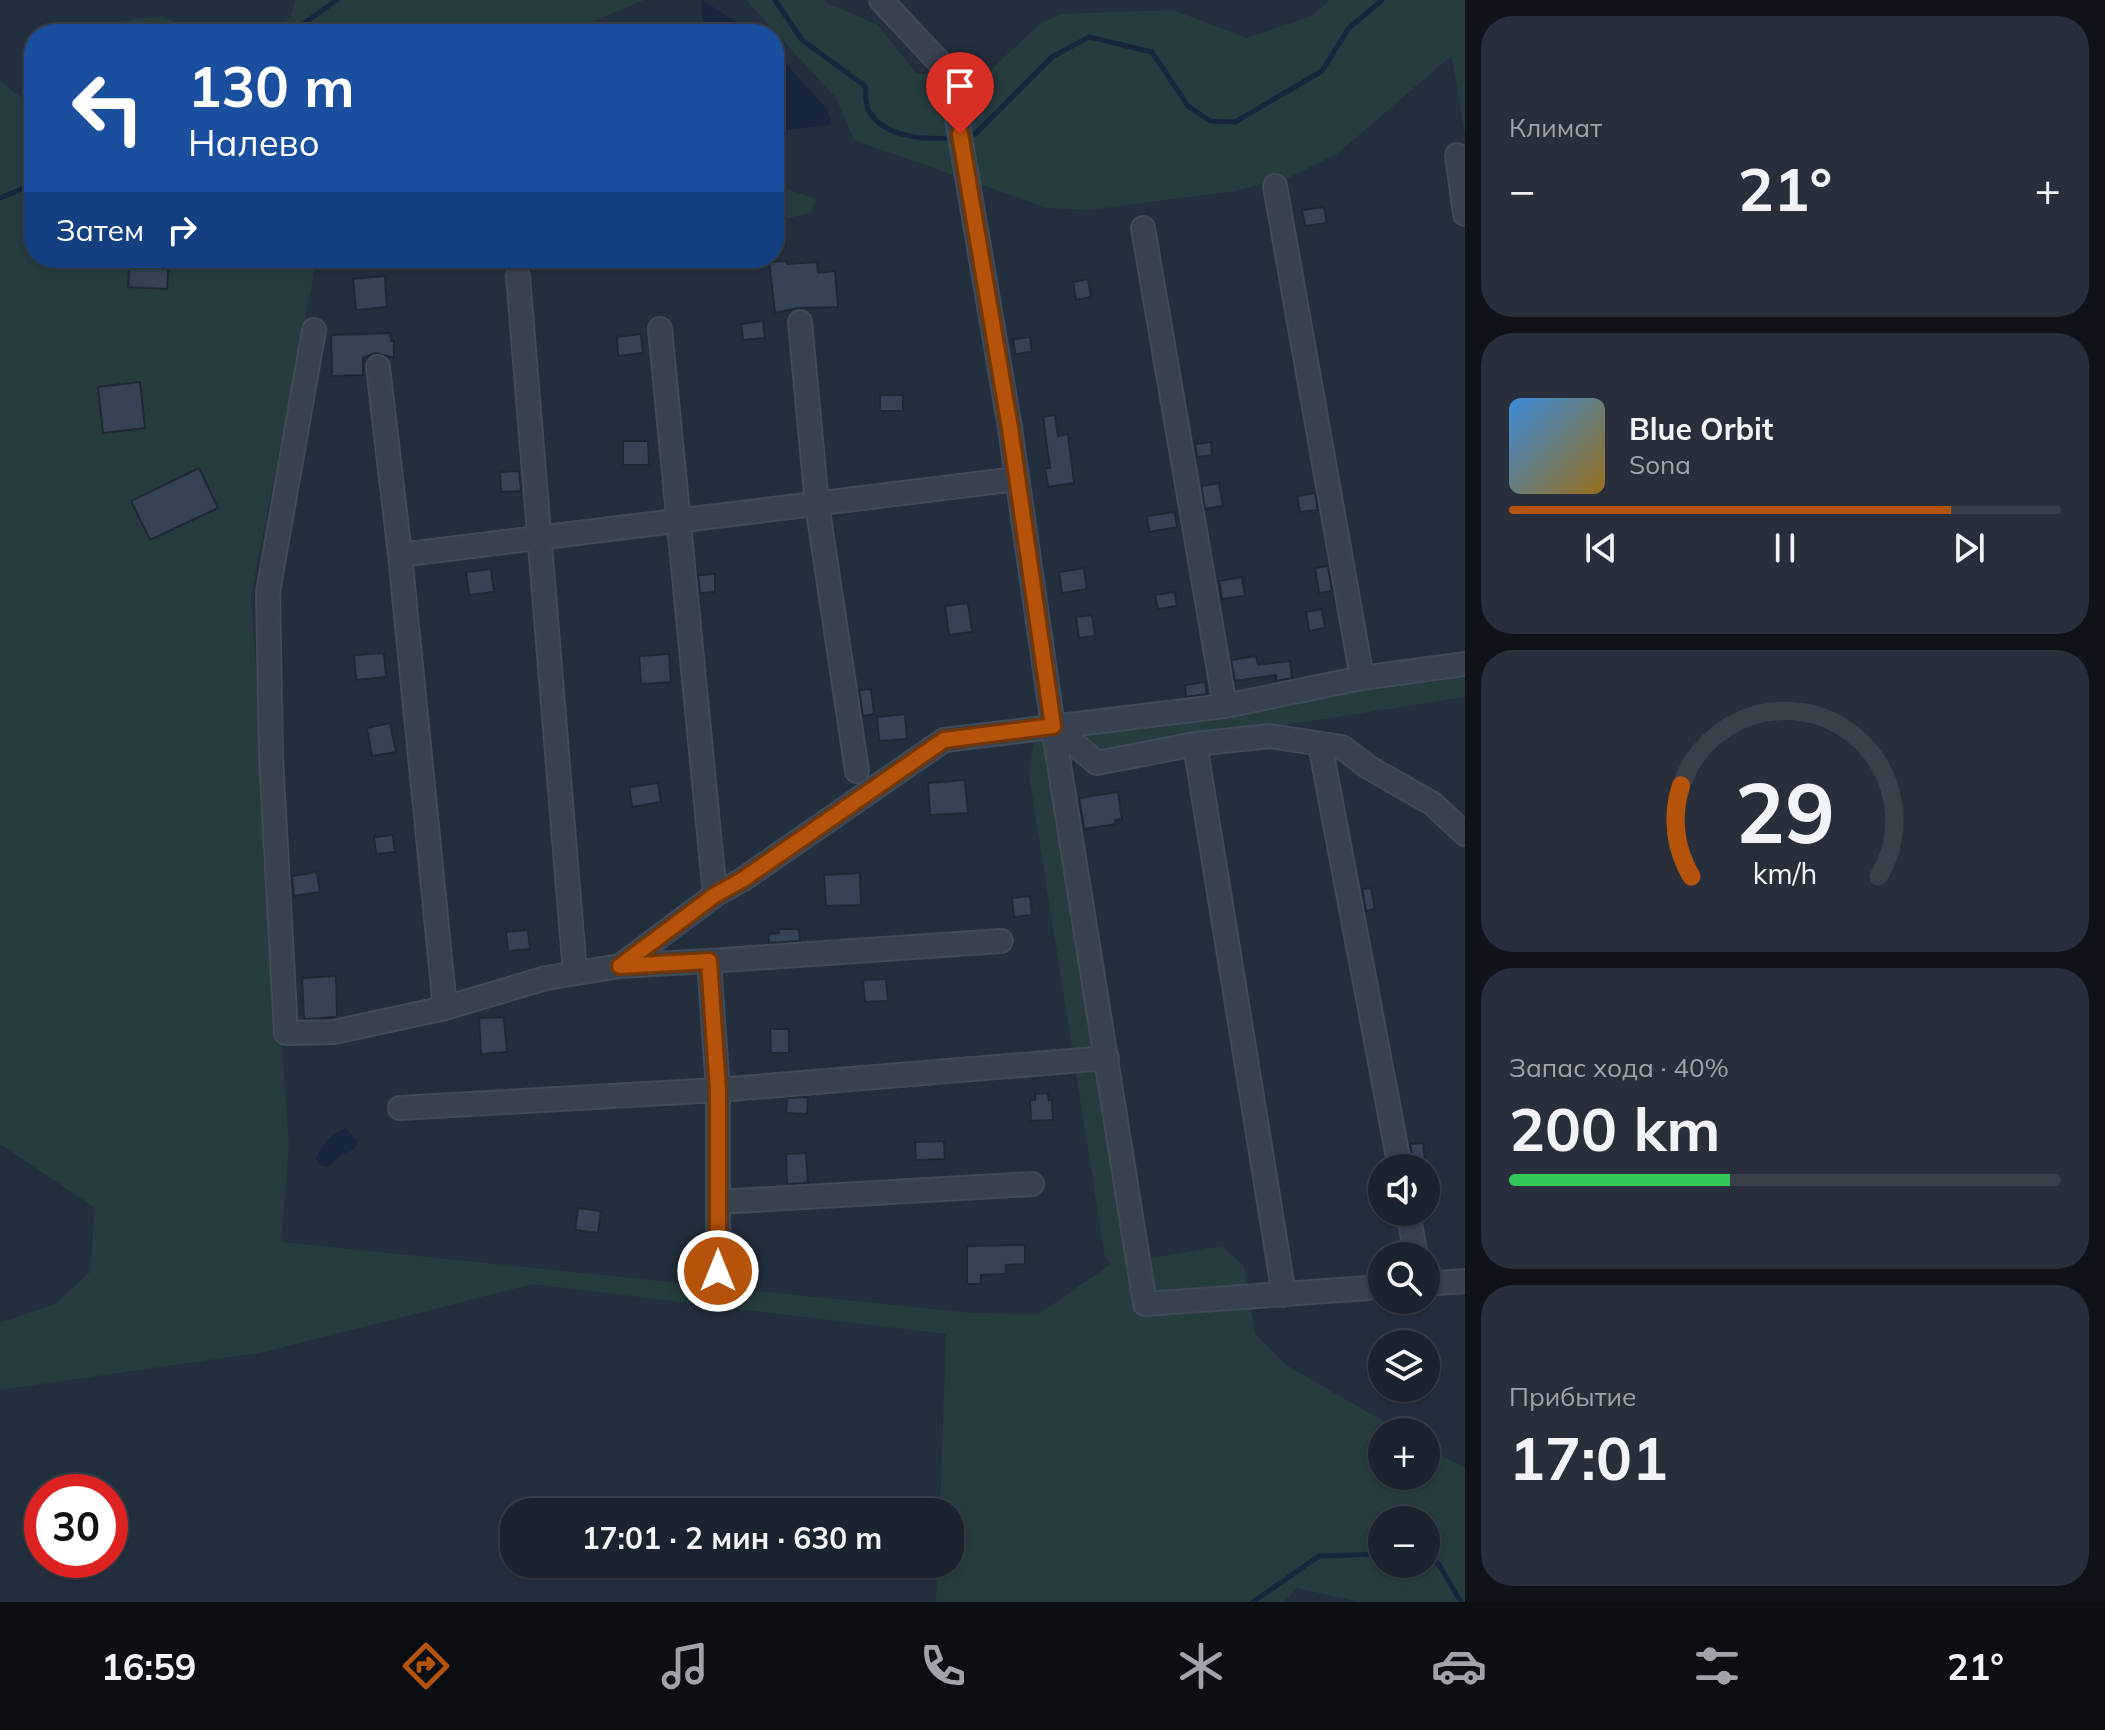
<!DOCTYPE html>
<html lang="ru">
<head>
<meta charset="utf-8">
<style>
	body { margin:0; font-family:Mulish,sans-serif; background:#282f3a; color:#f1f3f6; height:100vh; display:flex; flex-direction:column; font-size:30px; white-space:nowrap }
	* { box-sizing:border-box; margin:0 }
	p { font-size:26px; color:#a0a4aa }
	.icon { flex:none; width:44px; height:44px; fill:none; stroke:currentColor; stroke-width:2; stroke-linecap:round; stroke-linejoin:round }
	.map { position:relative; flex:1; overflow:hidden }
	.drawer { display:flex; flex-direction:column; gap:16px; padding:16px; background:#0f1319; width:640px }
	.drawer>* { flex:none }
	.guide { position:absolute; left:24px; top:24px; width:760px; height:244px; border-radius:32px; box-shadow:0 2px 6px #0004,0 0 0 2px #39404a; background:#1a4fa0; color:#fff; overflow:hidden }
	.buttons { position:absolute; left:1368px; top:1154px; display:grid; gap:16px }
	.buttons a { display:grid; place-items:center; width:72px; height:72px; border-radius:50%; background:#1b232e; box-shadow:0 2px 6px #0004,0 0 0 2px #39404a; font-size:40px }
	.speed { position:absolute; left:24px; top:1474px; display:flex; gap:16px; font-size:40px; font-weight:700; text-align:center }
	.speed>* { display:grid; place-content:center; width:104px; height:104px; border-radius:50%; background:#1b232e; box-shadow:0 2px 6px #0004,0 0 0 2px #39404a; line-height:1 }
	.speed .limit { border:12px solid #d22; background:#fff; color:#111 }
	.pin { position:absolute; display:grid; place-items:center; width:68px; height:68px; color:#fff; margin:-82px -34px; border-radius:50% 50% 50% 0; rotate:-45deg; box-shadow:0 0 8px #0007 }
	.pin .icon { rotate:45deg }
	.me { position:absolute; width:88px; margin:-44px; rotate:0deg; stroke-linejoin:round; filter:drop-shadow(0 0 6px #0008) }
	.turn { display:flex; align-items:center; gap:28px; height:168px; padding:0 32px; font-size:36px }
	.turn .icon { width:104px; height:104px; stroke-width:2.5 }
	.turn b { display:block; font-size:56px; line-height:68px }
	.then { display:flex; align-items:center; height:76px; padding:0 32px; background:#0003; gap:16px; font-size:30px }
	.big { font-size:60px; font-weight:700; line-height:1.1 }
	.drawer .card { flex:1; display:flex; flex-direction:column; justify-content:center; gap:12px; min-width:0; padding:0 28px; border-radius:32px; background:#282f3a }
	.drawer .dial { align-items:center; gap:0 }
	.dial svg { height:208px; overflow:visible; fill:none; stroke:#39404a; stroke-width:7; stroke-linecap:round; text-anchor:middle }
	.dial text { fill:#f1f3f6; stroke:none }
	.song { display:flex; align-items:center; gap:24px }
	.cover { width:96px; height:96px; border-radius:12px; background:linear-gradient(135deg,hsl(210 70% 55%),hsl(40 70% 35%)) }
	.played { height:8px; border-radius:4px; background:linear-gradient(90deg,#b45309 80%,#39404a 80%) }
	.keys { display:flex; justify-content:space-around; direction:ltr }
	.heat { display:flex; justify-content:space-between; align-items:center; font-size:44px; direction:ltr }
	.charge { height:12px; border-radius:6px; background:linear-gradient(90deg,#34c759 40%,#39404a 0) }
	.trip { position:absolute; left:500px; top:1498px; width:464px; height:80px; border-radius:32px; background:#1b232e; box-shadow:0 2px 6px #0004,0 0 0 2px #39404a; font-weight:700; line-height:80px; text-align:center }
	.tab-bar { display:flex; height:128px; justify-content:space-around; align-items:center; background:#0b0e12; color:#a0a4aa }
	.tab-bar .icon { width:56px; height:56px }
	.tab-bar .active { color:#b45309 }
	.tab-bar b { font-size:36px; color:#f1f3f6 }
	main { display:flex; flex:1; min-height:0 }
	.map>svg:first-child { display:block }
</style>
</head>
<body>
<main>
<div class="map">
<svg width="1465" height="1602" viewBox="0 0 1465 1602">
	<rect width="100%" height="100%" fill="#242f3e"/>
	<path fill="#263c3f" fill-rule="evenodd" d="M295,0h349l-82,34 -111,-4 -34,4h-210l74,-10 10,-6z
		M746,0h79l2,3 51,22 38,48 65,6 59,-55 20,-10 113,-4 74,28 63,-21 20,-17h135v136l-13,-81 -114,98 -48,24 -55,14 -146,19 -41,-2 -194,-68 -18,-42z
		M163,17l40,17h-88l15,-15z
		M0,81l19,15 15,2v160h283l-66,338 38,551 -8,95 691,71 67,1 72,-50 -6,-7 -76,-482 5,-35 431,-80v37l-416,65 86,499 87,-15 22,20 11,68 31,31 116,67h-20v44h44v-30l39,22v134h-106l-62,-14 -13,14h-348l2,-38h12v-52h-10l6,-178 -413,-50 -269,68 -264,38v-67l55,-19 35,-32 5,-64 -95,-64zM1382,1520h44v44h-44z
		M774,189h13l28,10 -3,13 -38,10z"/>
	<path fill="#17263c" d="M702,0l42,27 3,7h-44z
		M774,54l4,1 49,54 5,16 -58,6z
		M346,1128l11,13 -3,9 -12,4 -14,13 -8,-2 -4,-6c3,-12 17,-27 30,-31z"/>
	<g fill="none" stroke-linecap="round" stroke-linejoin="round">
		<path stroke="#17263c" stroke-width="5" d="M775,0l27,40 63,46c1,8 0,19 4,25 15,27 59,30 86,26
			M289,34l48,-34
			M965,136l10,-2 77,-77 37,-20 63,15 36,54 22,15 25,1 87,-51 26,-42 34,-29
			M0,198l34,-14
			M1426,1559l12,4 23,39
			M1253,1602l66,-46 63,-2"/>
	</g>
	<path fill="#364354" stroke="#1f2835" stroke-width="2" d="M1324,207l3,16 -22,3 -3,-16z
		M130,258h39l-2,31 -39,-2z
		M787,261v3l30,-2 1,11 17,-2 3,36 -40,1 -23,5 -6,-51z
		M385,276l2,31 -31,3 -3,-31z
		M1088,279l3,18 -15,3 -3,-18z
		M763,321l2,17 -22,2 -2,-16z
		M390,333l1,8h3v17l-18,-5 -13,5v17l-31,1 -1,-41z
		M641,334l2,19 -25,3 -1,-19z
		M1030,337l2,15 -17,2 -2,-15z
		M140,382l5,46 -42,5 -5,-46z
		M880,395h23v16h-23z
		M1055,415l3,21 10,-2 6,49 -26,4 -3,-19h5l-7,-51z
		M623,441h25l1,24h-26z
		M1211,442l1,13 -15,2 -2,-13z
		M199,468l19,40 -68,32 -19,-39z
		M519,471l2,20 -20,1 -1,-20z
		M1219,483l4,23 -18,3 -4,-23z
		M1315,493l3,17 -18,2 -3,-16z
		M1175,512l2,15 -28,5 -2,-16z
		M1328,566l4,25 -13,2 -4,-25z
		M1084,568l3,21 -25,4 -3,-21z
		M491,569l3,23 -25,3 -3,-23z
		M715,574v18l-15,1 -2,-18z
		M1242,577l3,19 -23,3 -3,-18z
		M1175,592l2,14 -19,3 -3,-14z
		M968,603l4,29 -23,3 -4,-29z
		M1322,609l3,19 -16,3 -3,-19z
		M1092,615l3,21 -16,2 -3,-21z
		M384,653l2,24 -30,3 -2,-25z
		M669,654l2,28 -30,2 -2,-28z
		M1256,656l2,9 32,-4 2,17 -16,3v-6l-41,6 -4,-21z
		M1205,682l2,12 -21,3 -1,-12z
		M871,689l3,25 -11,2 -4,-26z
		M905,714l2,25 -28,2 -2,-24z
		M390,723l6,29 -24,4 -5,-28z
		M965,780l3,33 -38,2 -2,-32z
		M658,783l3,19 -29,5 -3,-20z
		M1118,792l4,27 -7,1 1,4 -32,5 -5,-31z
		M393,835l2,17 -19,2 -2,-17z
		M317,872l3,20 -26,4 -2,-20z
		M860,873l1,32 -35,1 -2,-31z
		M1371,888l4,21 -9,2 -4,-22z
		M1030,896l2,19 -18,2 -2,-19z
		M778,929h21l1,12 -31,2 -1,-9 11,-1z
		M528,930l2,19 -22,2 -2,-19z
		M336,976l1,41 -33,2 -2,-41z
		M886,979l2,22 -23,1 -2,-22z
		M504,1017l3,35 -26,2 -2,-36z
		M770,1029h19v24h-18z
		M1048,1093l1,7h3l1,20 -22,1 -1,-21h5v-6z
		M808,1097l-1,17 -21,-1 1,-15z
		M944,1141l1,18 -29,1 -1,-18z
		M1423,1143l2,16 -12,1 -3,-16z
		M806,1153l2,30 -21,1 -1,-30z
		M578,1208l23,3 -3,22 -23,-3z
		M1025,1245v19l-19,1v9l-25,1v9h-14v-38z"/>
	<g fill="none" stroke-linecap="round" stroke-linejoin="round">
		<defs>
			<path id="minor" d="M881,0l59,63 15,44 55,321 43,298 92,578 237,-17
				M1457,155l8,59
				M1275,186l87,492
				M1143,228l82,478
				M518,276l57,697
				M800,322l17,182 40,267
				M660,329l55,566
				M314,330l-46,262 3,164 15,277 48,-1 111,-24 101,-30 74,-12 95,-71 27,-15 202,-140 281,-34 137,-28 103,-14
				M378,367l22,188 617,-76
				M400,555l45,453
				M1053,726l44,37 98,-19 75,-8 72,11 26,20 65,37 32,30
				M1195,744l89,551
				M1320,744l80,424
				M709,961l292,-20
				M620,966l89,-5 9,129v181
				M400,1108l318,-18 389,-32
				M718,1202l314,-18
				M1408,1212l8,44
				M1426,1284l39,-3"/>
		</defs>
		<use href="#minor" stroke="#414a57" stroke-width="26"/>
		<use href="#minor" stroke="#38414e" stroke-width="22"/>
	</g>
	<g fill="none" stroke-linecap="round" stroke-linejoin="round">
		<defs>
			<path id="route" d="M718,1271v-181l-9,-129 -89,5 95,-71 27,-15 202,-140 109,-14 -43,-298 -50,-294"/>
		</defs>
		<use href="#route" stroke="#753606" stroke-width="20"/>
		<use href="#route" stroke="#b45309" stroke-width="14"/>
	</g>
</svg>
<div class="buttons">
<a><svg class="icon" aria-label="sound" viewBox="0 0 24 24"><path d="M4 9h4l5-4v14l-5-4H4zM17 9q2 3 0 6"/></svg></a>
<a><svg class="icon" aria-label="search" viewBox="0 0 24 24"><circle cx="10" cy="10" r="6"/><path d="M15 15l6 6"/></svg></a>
<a><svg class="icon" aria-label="layers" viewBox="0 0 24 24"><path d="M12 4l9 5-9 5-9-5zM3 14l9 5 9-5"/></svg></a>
<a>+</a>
<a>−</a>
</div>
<div class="speed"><div class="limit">30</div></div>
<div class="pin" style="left:960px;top:134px;background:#d93025"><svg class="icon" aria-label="arrive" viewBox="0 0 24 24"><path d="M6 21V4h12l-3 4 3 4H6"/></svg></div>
<svg class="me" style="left:718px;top:1271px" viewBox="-20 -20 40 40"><circle r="17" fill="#b45309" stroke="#fff" stroke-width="3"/><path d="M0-11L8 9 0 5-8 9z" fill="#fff"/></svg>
<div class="trip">17:01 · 2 мин · 630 m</div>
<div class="guide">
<div class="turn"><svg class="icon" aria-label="left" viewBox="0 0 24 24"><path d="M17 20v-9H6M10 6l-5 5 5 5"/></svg><div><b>130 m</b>Налево</div></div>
<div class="then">Затем<svg class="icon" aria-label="right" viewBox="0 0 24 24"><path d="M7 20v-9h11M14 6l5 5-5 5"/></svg></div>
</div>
</div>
<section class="drawer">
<div class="card"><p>Климат</p>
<div class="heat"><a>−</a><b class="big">21°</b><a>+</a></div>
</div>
<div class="card">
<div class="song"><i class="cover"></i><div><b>Blue Orbit</b><p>Sona</p></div></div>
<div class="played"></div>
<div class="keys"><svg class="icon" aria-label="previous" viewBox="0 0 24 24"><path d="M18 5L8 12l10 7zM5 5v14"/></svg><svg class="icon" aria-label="pause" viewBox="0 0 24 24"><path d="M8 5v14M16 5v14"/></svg><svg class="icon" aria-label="next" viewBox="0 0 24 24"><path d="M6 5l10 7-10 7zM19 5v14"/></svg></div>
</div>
<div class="card dial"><svg viewBox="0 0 100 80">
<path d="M14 69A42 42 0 1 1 86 69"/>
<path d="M14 69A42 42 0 0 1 10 34" stroke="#b45309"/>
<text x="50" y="56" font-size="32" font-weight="700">29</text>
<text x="50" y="72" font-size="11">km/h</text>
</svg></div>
<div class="card"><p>Запас хода · 40%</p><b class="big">200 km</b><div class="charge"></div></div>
<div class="card"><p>Прибытие</p><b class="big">17:01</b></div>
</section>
</main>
<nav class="tab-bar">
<b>16:59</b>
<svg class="icon active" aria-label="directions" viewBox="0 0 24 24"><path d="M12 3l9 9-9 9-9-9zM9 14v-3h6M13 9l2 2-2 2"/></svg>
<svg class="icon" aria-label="music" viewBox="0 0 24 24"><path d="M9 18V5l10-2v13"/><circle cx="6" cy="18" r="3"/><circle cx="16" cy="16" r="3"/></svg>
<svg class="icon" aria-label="phone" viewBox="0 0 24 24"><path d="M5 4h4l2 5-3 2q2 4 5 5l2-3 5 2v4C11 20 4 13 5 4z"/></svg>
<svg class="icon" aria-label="climate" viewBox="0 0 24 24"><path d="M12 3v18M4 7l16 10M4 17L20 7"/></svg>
<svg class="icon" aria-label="car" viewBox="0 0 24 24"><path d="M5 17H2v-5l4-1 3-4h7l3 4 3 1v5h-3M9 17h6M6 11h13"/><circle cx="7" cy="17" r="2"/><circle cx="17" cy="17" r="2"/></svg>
<svg class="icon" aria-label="filters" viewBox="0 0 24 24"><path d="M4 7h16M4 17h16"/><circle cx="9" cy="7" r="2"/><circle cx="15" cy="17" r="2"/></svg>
<b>21°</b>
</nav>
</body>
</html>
